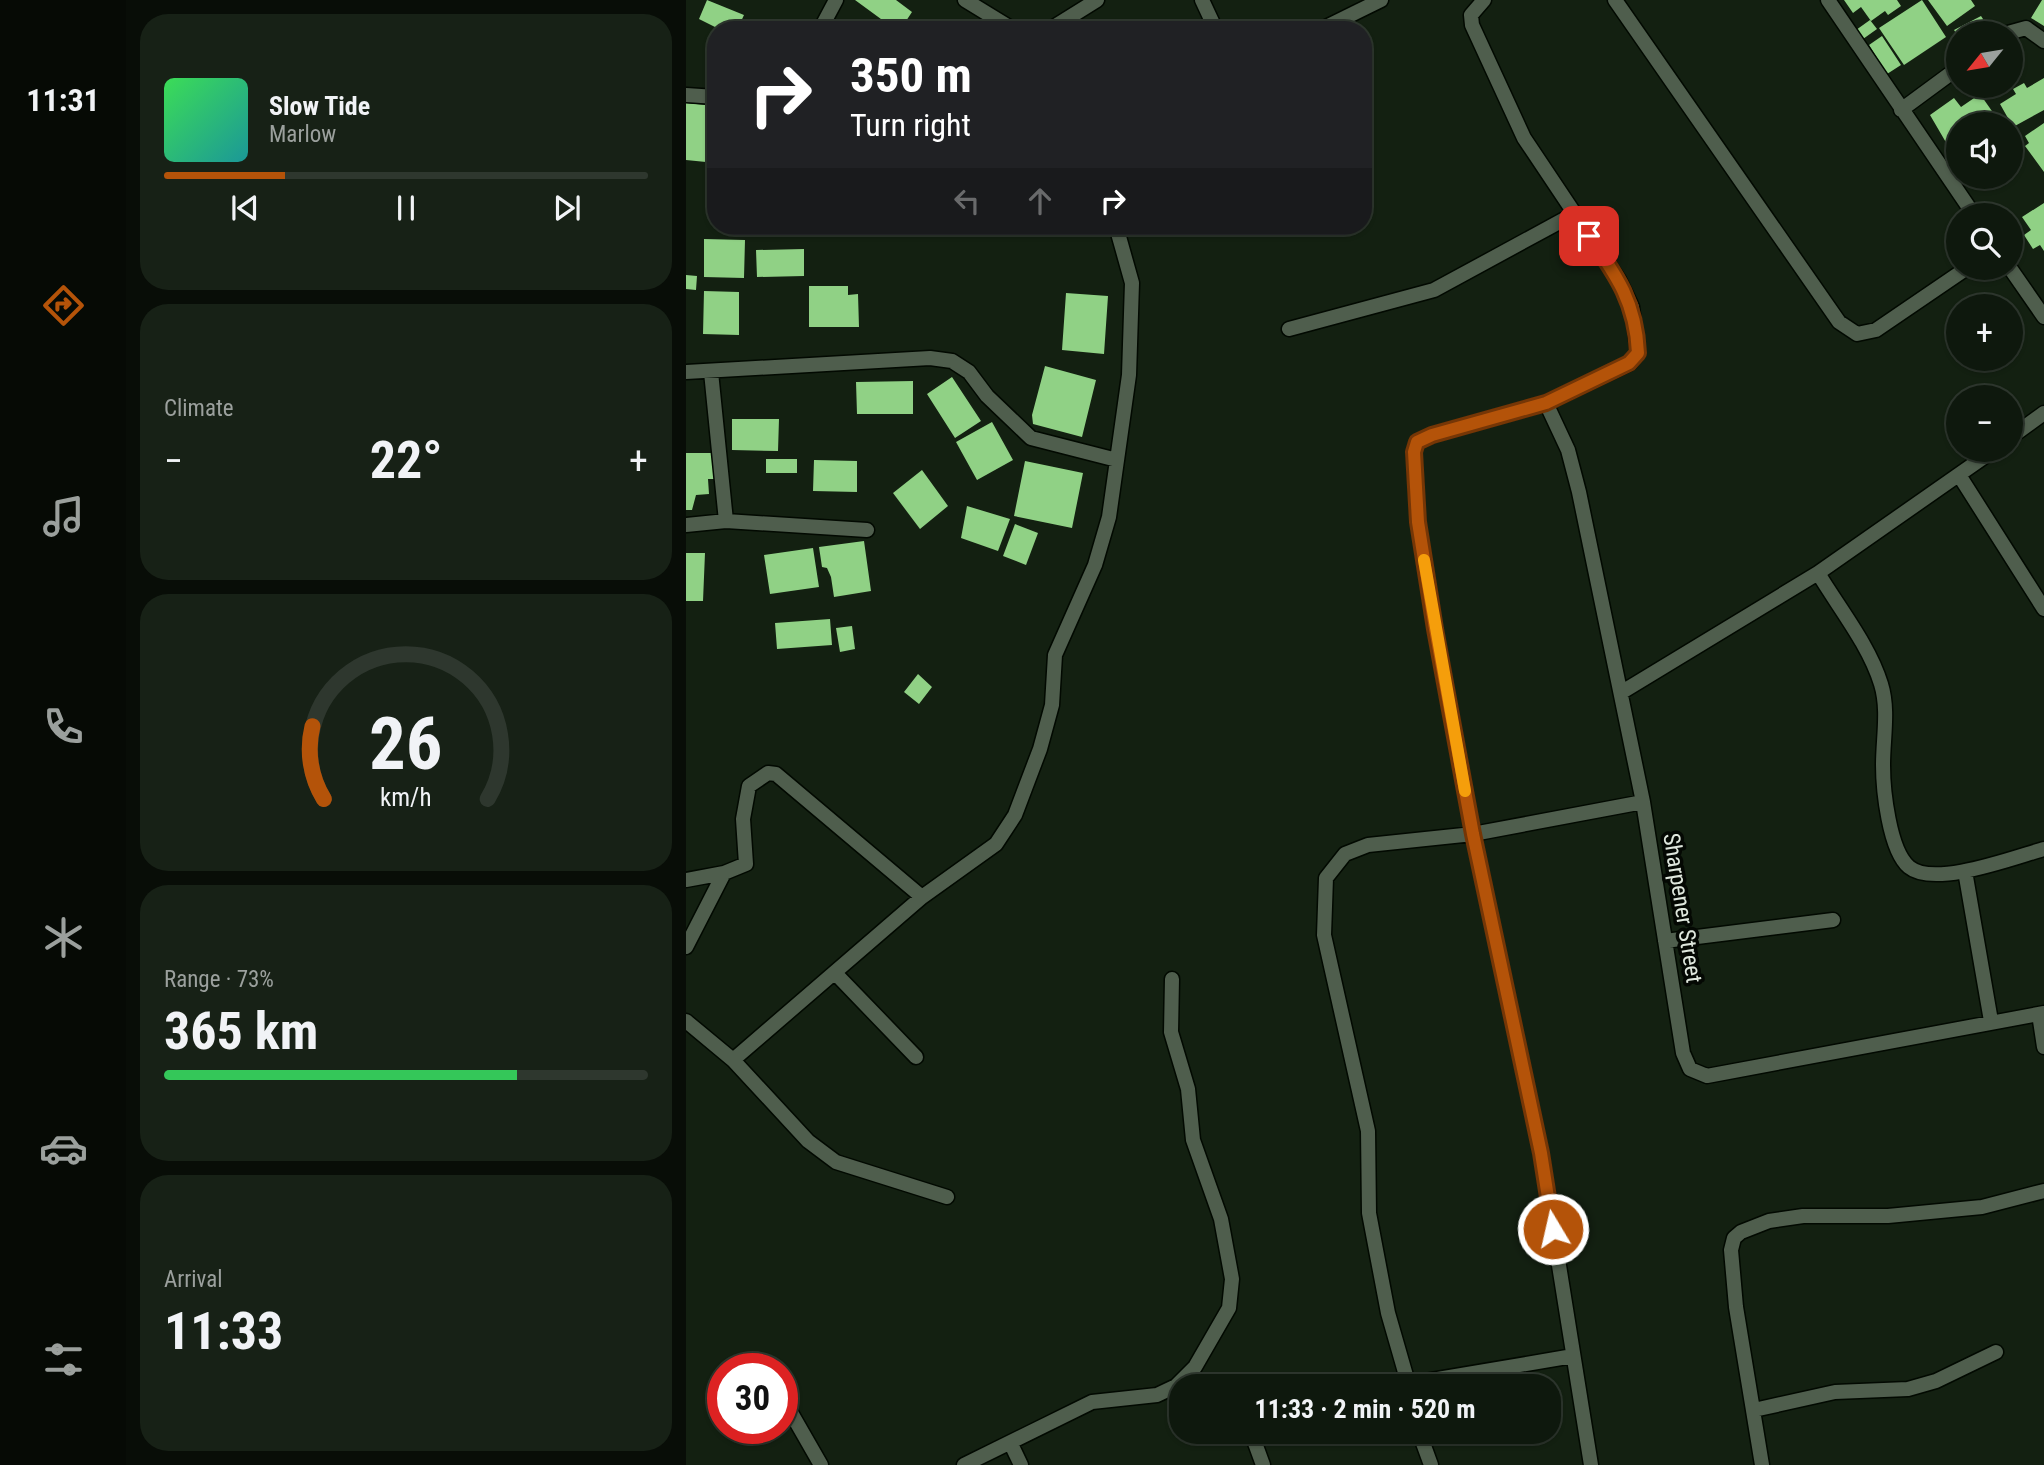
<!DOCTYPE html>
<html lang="en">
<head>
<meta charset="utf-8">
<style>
	body { margin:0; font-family:"Roboto Condensed",sans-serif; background:#172116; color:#f1f3f6; height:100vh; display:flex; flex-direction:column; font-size:26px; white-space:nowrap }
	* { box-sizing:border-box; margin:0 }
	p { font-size:23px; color:#9ba09d }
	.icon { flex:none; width:38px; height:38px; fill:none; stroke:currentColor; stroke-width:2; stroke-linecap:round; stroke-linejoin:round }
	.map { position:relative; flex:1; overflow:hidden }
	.details { display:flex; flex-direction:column; gap:14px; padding:14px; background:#080d07; width:560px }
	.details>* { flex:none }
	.banner { position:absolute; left:21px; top:21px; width:665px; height:214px; border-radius:28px; box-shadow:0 2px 5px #0004,0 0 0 2px #2e372e; background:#202124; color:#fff; overflow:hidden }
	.needle { width:46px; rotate:240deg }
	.controls { position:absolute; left:1260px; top:21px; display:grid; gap:14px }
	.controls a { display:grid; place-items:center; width:77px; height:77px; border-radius:50%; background:#0e180d; box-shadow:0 2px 5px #0004,0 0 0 2px #2e372e; font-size:35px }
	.speed { position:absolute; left:21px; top:1353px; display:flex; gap:14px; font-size:35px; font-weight:700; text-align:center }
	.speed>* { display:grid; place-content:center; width:91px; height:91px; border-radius:50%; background:#0e180d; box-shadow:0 2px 5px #0004,0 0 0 2px #2e372e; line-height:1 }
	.speed .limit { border:10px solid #d22; background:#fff; color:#111 }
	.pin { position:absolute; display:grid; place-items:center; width:60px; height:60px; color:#fff; margin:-30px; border-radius:14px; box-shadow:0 4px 10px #0006 }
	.me { position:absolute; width:77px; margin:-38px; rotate:351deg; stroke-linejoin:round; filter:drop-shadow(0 0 5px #0008) }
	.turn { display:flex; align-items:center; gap:24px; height:147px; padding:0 28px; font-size:32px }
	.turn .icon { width:91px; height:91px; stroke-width:2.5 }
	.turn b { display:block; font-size:49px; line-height:60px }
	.lanes { display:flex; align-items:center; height:66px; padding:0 28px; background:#0003; justify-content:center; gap:35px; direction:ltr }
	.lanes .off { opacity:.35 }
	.big { font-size:52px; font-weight:700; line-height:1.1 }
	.details .widget { flex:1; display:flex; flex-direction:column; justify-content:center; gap:10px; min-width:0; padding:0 24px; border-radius:28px; background:#172116 }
	.details .dial { align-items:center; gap:0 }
	.dial svg { height:182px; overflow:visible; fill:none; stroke:#2e372e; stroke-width:7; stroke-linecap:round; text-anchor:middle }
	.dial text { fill:#f1f3f6; stroke:none }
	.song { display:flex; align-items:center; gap:21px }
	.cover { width:84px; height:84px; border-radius:10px; background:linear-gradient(135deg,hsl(130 70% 55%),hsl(180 70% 35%)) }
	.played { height:7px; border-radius:4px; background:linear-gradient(90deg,#b45309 25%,#2e372e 25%) }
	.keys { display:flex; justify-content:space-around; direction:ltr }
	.heat { display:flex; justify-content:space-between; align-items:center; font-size:38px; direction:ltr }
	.charge { height:10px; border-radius:5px; background:linear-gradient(90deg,#34c759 73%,#2e372e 0) }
	.trip { position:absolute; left:483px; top:1374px; width:392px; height:70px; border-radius:28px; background:#0e180d; box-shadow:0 2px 5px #0004,0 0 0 2px #2e372e; font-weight:700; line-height:70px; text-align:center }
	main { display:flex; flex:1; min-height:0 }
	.tab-bar { display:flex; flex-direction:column; width:126px; justify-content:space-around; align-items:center; background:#060a05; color:#9ba09d }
	.tab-bar .icon { width:49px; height:49px }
	.tab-bar .on { color:#b45309 }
	.tab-bar b { font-size:32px; color:#f1f3f6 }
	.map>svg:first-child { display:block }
</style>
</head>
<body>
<main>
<nav class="tab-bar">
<b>11:31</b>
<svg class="icon on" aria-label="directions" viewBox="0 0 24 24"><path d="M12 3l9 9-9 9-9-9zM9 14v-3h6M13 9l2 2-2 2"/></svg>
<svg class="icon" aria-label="music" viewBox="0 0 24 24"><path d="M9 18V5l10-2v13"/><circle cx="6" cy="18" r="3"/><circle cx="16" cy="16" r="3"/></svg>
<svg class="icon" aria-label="phone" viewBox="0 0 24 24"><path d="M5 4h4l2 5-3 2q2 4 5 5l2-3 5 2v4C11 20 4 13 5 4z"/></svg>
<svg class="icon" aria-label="climate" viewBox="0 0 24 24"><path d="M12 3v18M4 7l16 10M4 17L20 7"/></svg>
<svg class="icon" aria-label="car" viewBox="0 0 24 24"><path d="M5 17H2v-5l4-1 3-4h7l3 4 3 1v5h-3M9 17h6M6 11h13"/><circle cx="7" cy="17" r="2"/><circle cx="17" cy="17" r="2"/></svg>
<svg class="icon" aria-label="filters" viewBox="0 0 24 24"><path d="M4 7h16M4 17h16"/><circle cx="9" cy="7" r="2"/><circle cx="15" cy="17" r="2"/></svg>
</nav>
<section class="details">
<div class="widget">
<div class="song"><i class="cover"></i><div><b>Slow Tide</b><p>Marlow</p></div></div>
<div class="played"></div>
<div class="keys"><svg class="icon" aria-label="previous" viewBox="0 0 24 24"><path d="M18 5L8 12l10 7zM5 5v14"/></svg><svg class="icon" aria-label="pause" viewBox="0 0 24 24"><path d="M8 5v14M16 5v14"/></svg><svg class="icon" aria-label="next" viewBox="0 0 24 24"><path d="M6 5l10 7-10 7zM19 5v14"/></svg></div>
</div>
<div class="widget"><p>Climate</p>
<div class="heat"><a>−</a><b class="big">22°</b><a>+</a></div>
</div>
<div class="widget dial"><svg viewBox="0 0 100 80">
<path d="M14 69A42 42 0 1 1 86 69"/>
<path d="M14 69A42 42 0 0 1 9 37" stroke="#b45309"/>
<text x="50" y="56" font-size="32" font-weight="700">26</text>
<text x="50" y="72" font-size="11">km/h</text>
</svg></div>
<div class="widget"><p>Range · 73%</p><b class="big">365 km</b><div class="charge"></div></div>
<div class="widget"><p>Arrival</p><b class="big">11:33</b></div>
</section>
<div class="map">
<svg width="1358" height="1465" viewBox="0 0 1358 1465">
	<rect width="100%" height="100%" fill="#132011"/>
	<path fill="#90d185" d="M21,0l37,15 -7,15h-16l-22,-11z
		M169,0h41l16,12 -12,18h-4z
		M1158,0h53l4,6 -13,9 -3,-4 -14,10 -10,-14 -8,6z
		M1236,0l24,37 -42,28 -25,-37z
		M1242,0h43l4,6 -28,20z
		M1356,0h2v26l-13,-8z
		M1295,16l10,15 -33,2v14l-5,-8 5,-3 -4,-6z
		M1184,20l7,9 -14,10 -7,-9z
		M1196,36l19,29 -14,9 -18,-29z
		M1358,78v32l-31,17 -13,-23 16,-10 -3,-5 11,-6 3,5z
		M1294,94l21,30h-43v39l-28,-48 24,-17 7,9z
		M0,103l30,3v57l-30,-3z
		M1358,123v49l-19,-26 4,-3 -4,-7z
		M1358,203v48l-4,-6 -7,4 -9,-14 7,-5 -9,-13z
		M18,239l41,1 -1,38 -40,-1z
		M118,249v27l-47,1 -1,-27z
		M0,275l11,1 -1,14 -10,-1z
		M123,286h39v9l10,-1 1,33h-50z
		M18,291l35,1v43l-36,-1z
		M380,293l42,3 -4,58 -42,-4z
		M359,366l51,14 -14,57 -49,-13 -1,-9z
		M266,377l29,44 -26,17 -28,-44z
		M227,381v33h-56l-1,-32z
		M46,419h47l-1,32 -46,-1z
		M306,422l21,38 -36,20 -21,-38z
		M0,453h28v26h-6l1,15 -13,1 -4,15h-6z
		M80,459h31v14h-31z
		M128,460l43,1v31l-44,-1z
		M339,461l58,12 -11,55 -58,-12z
		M236,470l26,36 -28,23 -27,-36z
		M281,506l43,13 -12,32 -37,-13z
		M329,524l23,9 -12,32 -23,-9z
		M178,541l7,50 -37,6 -3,-20 -4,-9 -5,-1 -3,-20z
		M127,548l6,39 -49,7 -6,-39z
		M0,553h19l-2,48h-17z
		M144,619l2,26 -55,4 -2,-26z
		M166,626l3,23 -15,3 -4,-24z
		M232,674l14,13 -13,17 -15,-12z"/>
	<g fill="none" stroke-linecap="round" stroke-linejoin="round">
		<defs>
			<path id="minor" d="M279,0l49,30
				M516,0l14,30
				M798,0l-13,15 1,10 52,113 95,142 13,27 6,46 -8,10 -84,40 -114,32 -15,7 -3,10 4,70 17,107 38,205 68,319 50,312
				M929,0l224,322 18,12 19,-4 91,-62
				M1142,0l146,215
				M134,30l16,-30
				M363,30l48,-30
				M634,30l61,-30
				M1322,33l18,-5 18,13
				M0,95l30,2
				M1215,110l57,-42
				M1324,268l34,49
				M603,329l145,-39 140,-76
				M0,372l244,-14 22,3 17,11 18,24 44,42 86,22
				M25,372l15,149
				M860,403l22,47 11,42 64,310 40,251 7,16 17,7 337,-63
				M1325,437l33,-24
				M1273,475l85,134
				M0,525l40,-4 141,9
				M1132,573c21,35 51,72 63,111 8,26 2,54 2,81 0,24 6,85 26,102 25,21 106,-10 135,-18
				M936,692l196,-119 176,-123
				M1279,871l26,150
				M0,880l38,-7 22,-9 -3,-45 6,-33 19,-13 8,1 146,123
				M979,941l168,-21
				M0,947l38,-74
				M150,974l80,83
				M1353,1014l5,33
				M0,1021l47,39 75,81 28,21 111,35
				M47,1060l189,-163 74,-53 19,-29 25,-66 12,-44 3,-50 40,-90 14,-48 20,-142 3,-92 -16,-57
				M722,1384l165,-28
				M490,1386h47
				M723,1386l-21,-73 -19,-100 -1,-82 -44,-196 2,-57 19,-24 23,-9 105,-11 170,-32
				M96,1397l39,68
				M1068,1410l81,-18 73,-3 28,-8 60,-29
				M565,1432l12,33
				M733,1432l12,33
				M325,1444l10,21
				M278,1465l128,-63 65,-7 19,-9 19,-19 34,-59 3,-29 -11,-60 -28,-79 -5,-51 -17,-57 1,-53
				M1076,1465l-26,-158 -5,-57 3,-12 7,-6 28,-11 34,-5h85l94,-9 62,-16"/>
		</defs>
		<use href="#minor" stroke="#020901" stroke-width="17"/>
		<use href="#minor" stroke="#4f5e4d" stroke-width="14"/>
	</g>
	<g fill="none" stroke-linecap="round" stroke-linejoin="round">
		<defs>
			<path id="route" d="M867,1229l-12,-76 -68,-319 -38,-205 -17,-107 -4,-70 3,-10 15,-7 114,-32 83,-40 9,-10c-2,-50 -21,-77 -49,-117"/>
		</defs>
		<use href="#route" stroke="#753606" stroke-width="18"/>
		<use href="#route" stroke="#b45309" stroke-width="12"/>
		<path stroke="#f59e0b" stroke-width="12" d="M738,560l41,231"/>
	</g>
	<g text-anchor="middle" stroke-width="7" stroke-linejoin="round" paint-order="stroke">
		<g font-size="23" fill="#dfe7dd" stroke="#040803">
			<text transform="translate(997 908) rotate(81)" y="8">Sharpener Street</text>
		</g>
	</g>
</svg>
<div class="controls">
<a><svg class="needle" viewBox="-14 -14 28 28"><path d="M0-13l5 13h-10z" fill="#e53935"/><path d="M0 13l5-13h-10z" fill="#9ba09d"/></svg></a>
<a><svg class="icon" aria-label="sound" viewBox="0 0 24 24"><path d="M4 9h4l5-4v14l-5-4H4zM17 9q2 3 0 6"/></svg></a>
<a><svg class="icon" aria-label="search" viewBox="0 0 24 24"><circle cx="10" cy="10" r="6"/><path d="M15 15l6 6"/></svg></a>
<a>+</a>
<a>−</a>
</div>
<div class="speed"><div class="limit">30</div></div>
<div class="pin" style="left:903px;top:236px;background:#d93025"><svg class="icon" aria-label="arrive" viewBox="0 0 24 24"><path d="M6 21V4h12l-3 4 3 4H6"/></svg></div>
<svg class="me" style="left:867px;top:1229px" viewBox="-20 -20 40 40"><circle r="17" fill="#b45309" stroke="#fff" stroke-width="3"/><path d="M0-11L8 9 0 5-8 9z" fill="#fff"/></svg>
<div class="trip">11:33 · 2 min · 520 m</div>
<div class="banner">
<div class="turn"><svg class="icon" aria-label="right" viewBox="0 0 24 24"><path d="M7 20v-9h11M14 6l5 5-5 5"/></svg><div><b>350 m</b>Turn right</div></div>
<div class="lanes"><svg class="icon off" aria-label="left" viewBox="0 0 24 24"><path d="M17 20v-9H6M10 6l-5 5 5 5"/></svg><svg class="icon off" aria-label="ahead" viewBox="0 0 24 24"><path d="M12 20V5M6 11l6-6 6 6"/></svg><svg class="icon" aria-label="right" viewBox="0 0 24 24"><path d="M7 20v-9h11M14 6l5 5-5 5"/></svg></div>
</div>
</div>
</main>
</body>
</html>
